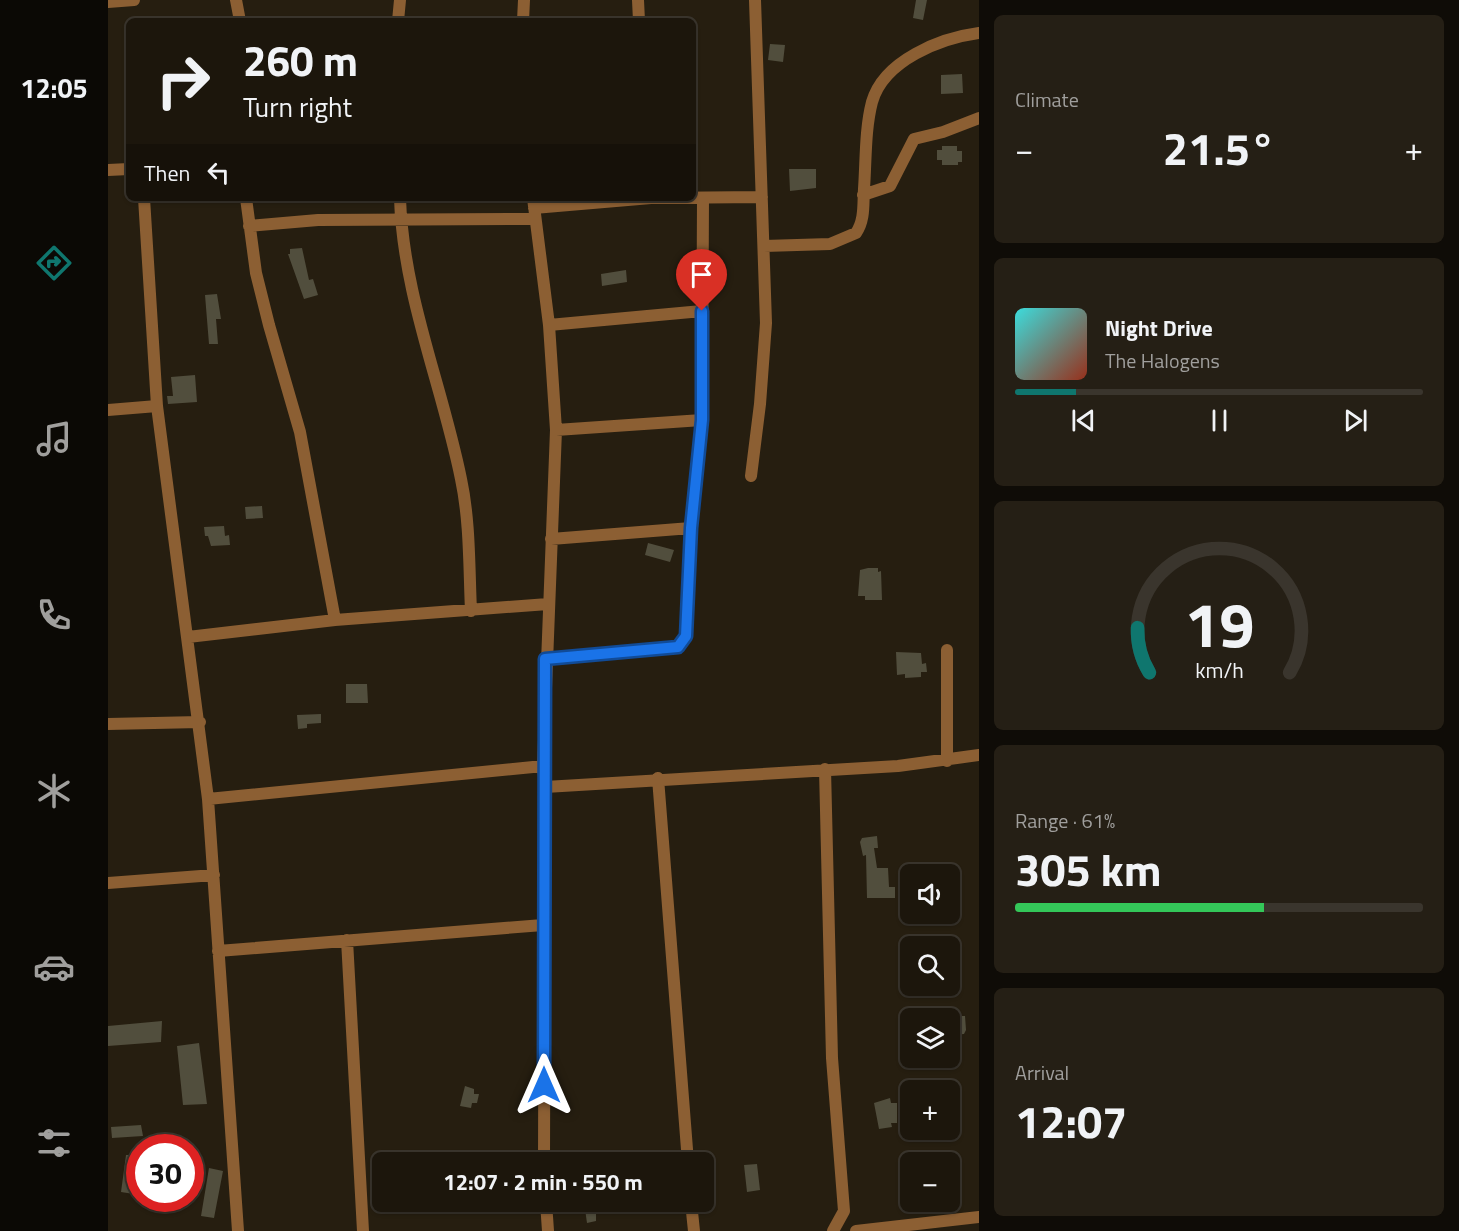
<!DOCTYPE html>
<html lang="en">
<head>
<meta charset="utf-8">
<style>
	body { margin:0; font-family:"Titillium Web",sans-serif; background:#251f15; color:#f1f3f6; height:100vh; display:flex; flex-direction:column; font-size:22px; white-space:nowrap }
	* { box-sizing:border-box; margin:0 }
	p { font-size:20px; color:#a09f9d }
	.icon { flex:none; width:33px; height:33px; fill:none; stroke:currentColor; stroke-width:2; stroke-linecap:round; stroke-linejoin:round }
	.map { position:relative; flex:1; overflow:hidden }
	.details { display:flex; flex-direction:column; gap:15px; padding:15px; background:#0f0c07; width:480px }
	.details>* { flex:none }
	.hud { position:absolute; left:18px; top:18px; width:570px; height:183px; border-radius:9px; box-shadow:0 2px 4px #0004,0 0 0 2px #3a352d; background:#1c160c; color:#f1f3f6; overflow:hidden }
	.fabs { position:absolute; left:792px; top:864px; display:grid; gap:12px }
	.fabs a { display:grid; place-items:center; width:60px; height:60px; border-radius:9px; background:#1c160c; box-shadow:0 2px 4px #0004,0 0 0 2px #3a352d; font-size:30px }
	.speed { position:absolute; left:18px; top:1134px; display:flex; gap:12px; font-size:30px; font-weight:700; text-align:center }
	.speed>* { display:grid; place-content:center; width:78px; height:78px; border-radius:50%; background:#1c160c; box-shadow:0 2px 4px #0004,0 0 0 2px #3a352d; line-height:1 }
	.speed .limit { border:9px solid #d22; background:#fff; color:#111 }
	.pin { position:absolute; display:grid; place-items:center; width:51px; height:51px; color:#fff; margin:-62px -26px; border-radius:50% 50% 50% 0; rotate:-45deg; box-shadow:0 0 6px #0007 }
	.pin .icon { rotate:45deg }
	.me { position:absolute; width:66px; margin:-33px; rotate:0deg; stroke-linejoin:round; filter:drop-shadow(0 0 4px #0008) }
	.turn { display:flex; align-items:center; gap:21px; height:126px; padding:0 18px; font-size:27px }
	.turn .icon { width:78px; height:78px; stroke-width:2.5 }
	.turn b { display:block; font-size:42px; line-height:51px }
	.then { display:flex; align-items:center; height:57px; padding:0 18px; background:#0003; gap:12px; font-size:22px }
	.big { font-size:45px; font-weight:700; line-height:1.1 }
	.details .card { flex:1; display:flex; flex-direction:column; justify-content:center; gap:9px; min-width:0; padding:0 21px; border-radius:9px; background:#251f15 }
	.details .dial { align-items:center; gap:0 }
	.dial svg { height:156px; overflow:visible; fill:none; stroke:#3a352d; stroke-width:7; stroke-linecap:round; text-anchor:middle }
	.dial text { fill:#f1f3f6; stroke:none }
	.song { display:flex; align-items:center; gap:18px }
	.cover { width:72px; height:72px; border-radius:9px; background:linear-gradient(135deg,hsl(180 70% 55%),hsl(10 70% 35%)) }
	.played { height:6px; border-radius:3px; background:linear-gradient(90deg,#0f766e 15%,#3a352d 15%) }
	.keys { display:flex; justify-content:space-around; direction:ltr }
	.heat { display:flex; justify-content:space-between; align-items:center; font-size:33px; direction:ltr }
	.charge { height:9px; border-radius:4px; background:linear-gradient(90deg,#34c759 61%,#3a352d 0) }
	.trip { position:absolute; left:264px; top:1152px; width:342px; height:60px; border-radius:9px; background:#1c160c; box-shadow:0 2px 4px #0004,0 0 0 2px #3a352d; font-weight:700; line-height:60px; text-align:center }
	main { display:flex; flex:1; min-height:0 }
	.menu { display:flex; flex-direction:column; width:108px; justify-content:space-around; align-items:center; background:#0b0905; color:#a09f9d }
	.menu .icon { width:42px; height:42px }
	.menu .selected { color:#0f766e }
	.menu b { font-size:27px; color:#f1f3f6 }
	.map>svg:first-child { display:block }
</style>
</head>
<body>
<main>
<nav class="menu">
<b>12:05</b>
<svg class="icon selected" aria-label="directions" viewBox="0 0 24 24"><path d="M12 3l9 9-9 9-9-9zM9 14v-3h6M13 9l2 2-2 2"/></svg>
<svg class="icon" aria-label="music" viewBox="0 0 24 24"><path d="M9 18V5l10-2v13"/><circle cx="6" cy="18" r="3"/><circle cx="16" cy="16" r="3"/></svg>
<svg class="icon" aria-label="phone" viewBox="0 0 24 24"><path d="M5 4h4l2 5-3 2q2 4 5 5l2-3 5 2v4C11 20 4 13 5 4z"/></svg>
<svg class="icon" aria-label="climate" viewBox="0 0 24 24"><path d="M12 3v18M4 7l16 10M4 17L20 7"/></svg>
<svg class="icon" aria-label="car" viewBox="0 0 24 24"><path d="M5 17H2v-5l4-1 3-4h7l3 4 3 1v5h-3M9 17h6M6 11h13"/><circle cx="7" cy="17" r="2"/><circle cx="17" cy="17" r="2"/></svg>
<svg class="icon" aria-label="filters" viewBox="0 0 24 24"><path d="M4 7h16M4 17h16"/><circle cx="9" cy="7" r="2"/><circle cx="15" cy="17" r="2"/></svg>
</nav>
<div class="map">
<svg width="871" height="1231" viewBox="0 0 871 1231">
	<rect width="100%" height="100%" fill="#261e10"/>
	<path fill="#514e3d" d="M808,0h11l-4,20 -10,-2z
		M662,44l15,1 -2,17 -15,-2z
		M854,74l1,19 -22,1v-19z
		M834,146h15v5h5v11h-4v3h-16v-5h-5v-10h5z
		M681,169h27v19l-26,3z
		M194,248l7,32 4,-1 5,16 -14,4 -16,-45h2v-5z
		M518,270l1,12 -25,4 -1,-12z
		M109,294l4,25h-5l2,25h-9l-4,-49z
		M87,375l2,27 -29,2 -1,-8h6l-2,-19z
		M154,506l1,12 -17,1 -1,-12z
		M116,526l1,10 4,-1 1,10 -19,1 -3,-10h-3l-1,-9z
		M540,543l26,7 -4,12 -25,-7z
		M760,568h10v4l3,-1 1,29h-17v-4h-7l2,-26z
		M788,652l25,1 1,11 4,-1 1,9h-6v5l-16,1v-4l-8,1z
		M238,684h21l1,19h-22z
		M213,714v9l-14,1v4l-9,1 -1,-14z
		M769,836l1,12h-4l3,20h11l1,19h6v11h-28l-1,-43 -3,1 -3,-14 2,-4z
		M852,1013v3h5l1,14 -2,4 -11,1 -1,-4h-2v-17z
		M54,1021l-1,21 -53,4v-20z
		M91,1043l8,61 -24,1 -6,-59z
		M357,1086l9,3v5h5l-2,9h-5l-1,5 -11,-2z
		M782,1098l1,5h6v20h-6l1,4 -13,2 -5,-26z
		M33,1125l2,11 -31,2 -1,-11z
		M18,1155h11l-3,29h6v11l-19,-3z
		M649,1164l3,26 -13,2 -3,-27z
		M101,1168l14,3 -9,47 -13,-2z
		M476,1202h12v19l-9,2z"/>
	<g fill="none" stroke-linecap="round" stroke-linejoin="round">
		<path stroke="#8c5f33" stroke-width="12" d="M128,0l4,21
			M530,0l1,21
			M0,2l26,-2
			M290,21l2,-21
			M415,21l1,-21
			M0,170l21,-1
			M755,195l27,-9 24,-47 29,-7 36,-14
			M36,198l13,208 51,393 30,432
			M138,198l10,75 13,52 31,107 35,188
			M292,198c3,97 42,187 61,281 9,42 8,88 10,132
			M425,198l16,127 7,105 -13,336 2,21 -1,375
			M426,208l117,-10 111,-1
			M141,226l69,-6 216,-1
			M656,246l66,-2 26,-11c9,-13 7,-29 8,-44 2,-29 1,-60 8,-87 12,-42 69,-64 107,-69
			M441,325l153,-14
			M0,410l49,-4
			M448,430l146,-10
			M643,476l9,-72 6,-81 -11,-323
			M443,539l140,-11
			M80,637l147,-17 213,-16
			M437,659l133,-12 8,-11 5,-108 11,-108 1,-222
			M0,724l92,-2
			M839,761v-111
			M717,769l7,289 12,153 -11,20
			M550,778l30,384
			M437,787l353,-21 81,-11
			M100,799l335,-33
			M0,883l106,-8
			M239,940l16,291
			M110,951l325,-26
			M438,1202l2,29
			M583,1202l3,29
			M748,1231l123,-14"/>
	</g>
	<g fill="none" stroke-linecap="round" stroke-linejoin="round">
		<defs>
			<path id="route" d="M436,1085l1,-426 133,-12 8,-11 5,-108 11,-108v-109"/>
		</defs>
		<use href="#route" stroke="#114b97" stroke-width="15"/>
		<use href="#route" stroke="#1a73e8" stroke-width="10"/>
	</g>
</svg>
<div class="fabs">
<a><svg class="icon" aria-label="sound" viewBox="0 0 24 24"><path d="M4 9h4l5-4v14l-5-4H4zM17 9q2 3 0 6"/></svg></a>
<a><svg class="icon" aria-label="search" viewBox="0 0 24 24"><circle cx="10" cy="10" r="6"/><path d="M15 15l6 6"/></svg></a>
<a><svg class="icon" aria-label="layers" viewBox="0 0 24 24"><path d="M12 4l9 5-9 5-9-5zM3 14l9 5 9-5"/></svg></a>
<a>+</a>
<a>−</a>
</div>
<div class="speed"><div class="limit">30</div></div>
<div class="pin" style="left:594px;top:311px;background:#d93025"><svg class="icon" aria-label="arrive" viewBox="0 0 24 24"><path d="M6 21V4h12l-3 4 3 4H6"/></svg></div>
<svg class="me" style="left:436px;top:1085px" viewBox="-20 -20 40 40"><path d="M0-17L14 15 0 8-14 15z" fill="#1a73e8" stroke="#fff" stroke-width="4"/></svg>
<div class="trip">12:07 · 2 min · 550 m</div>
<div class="hud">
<div class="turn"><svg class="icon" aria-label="right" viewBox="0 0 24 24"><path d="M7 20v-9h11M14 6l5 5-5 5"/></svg><div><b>260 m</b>Turn right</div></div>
<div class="then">Then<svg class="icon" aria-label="left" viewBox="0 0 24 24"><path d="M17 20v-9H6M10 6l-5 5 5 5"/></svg></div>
</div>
</div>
<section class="details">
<div class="card"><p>Climate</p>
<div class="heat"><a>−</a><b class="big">21.5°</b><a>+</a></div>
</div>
<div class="card">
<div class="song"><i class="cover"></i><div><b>Night Drive</b><p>The Halogens</p></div></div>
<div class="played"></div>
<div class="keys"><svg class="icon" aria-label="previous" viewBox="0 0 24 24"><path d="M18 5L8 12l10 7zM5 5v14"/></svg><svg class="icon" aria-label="pause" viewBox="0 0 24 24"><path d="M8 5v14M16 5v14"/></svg><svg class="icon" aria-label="next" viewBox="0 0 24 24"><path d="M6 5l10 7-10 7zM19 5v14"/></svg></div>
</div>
<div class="card dial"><svg viewBox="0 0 100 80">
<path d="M14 69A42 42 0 1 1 86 69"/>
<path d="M14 69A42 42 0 0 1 8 46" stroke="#0f766e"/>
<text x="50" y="56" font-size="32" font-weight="700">19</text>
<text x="50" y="72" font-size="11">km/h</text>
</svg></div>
<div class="card"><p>Range · 61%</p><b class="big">305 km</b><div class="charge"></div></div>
<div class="card"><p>Arrival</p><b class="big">12:07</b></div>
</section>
</main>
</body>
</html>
